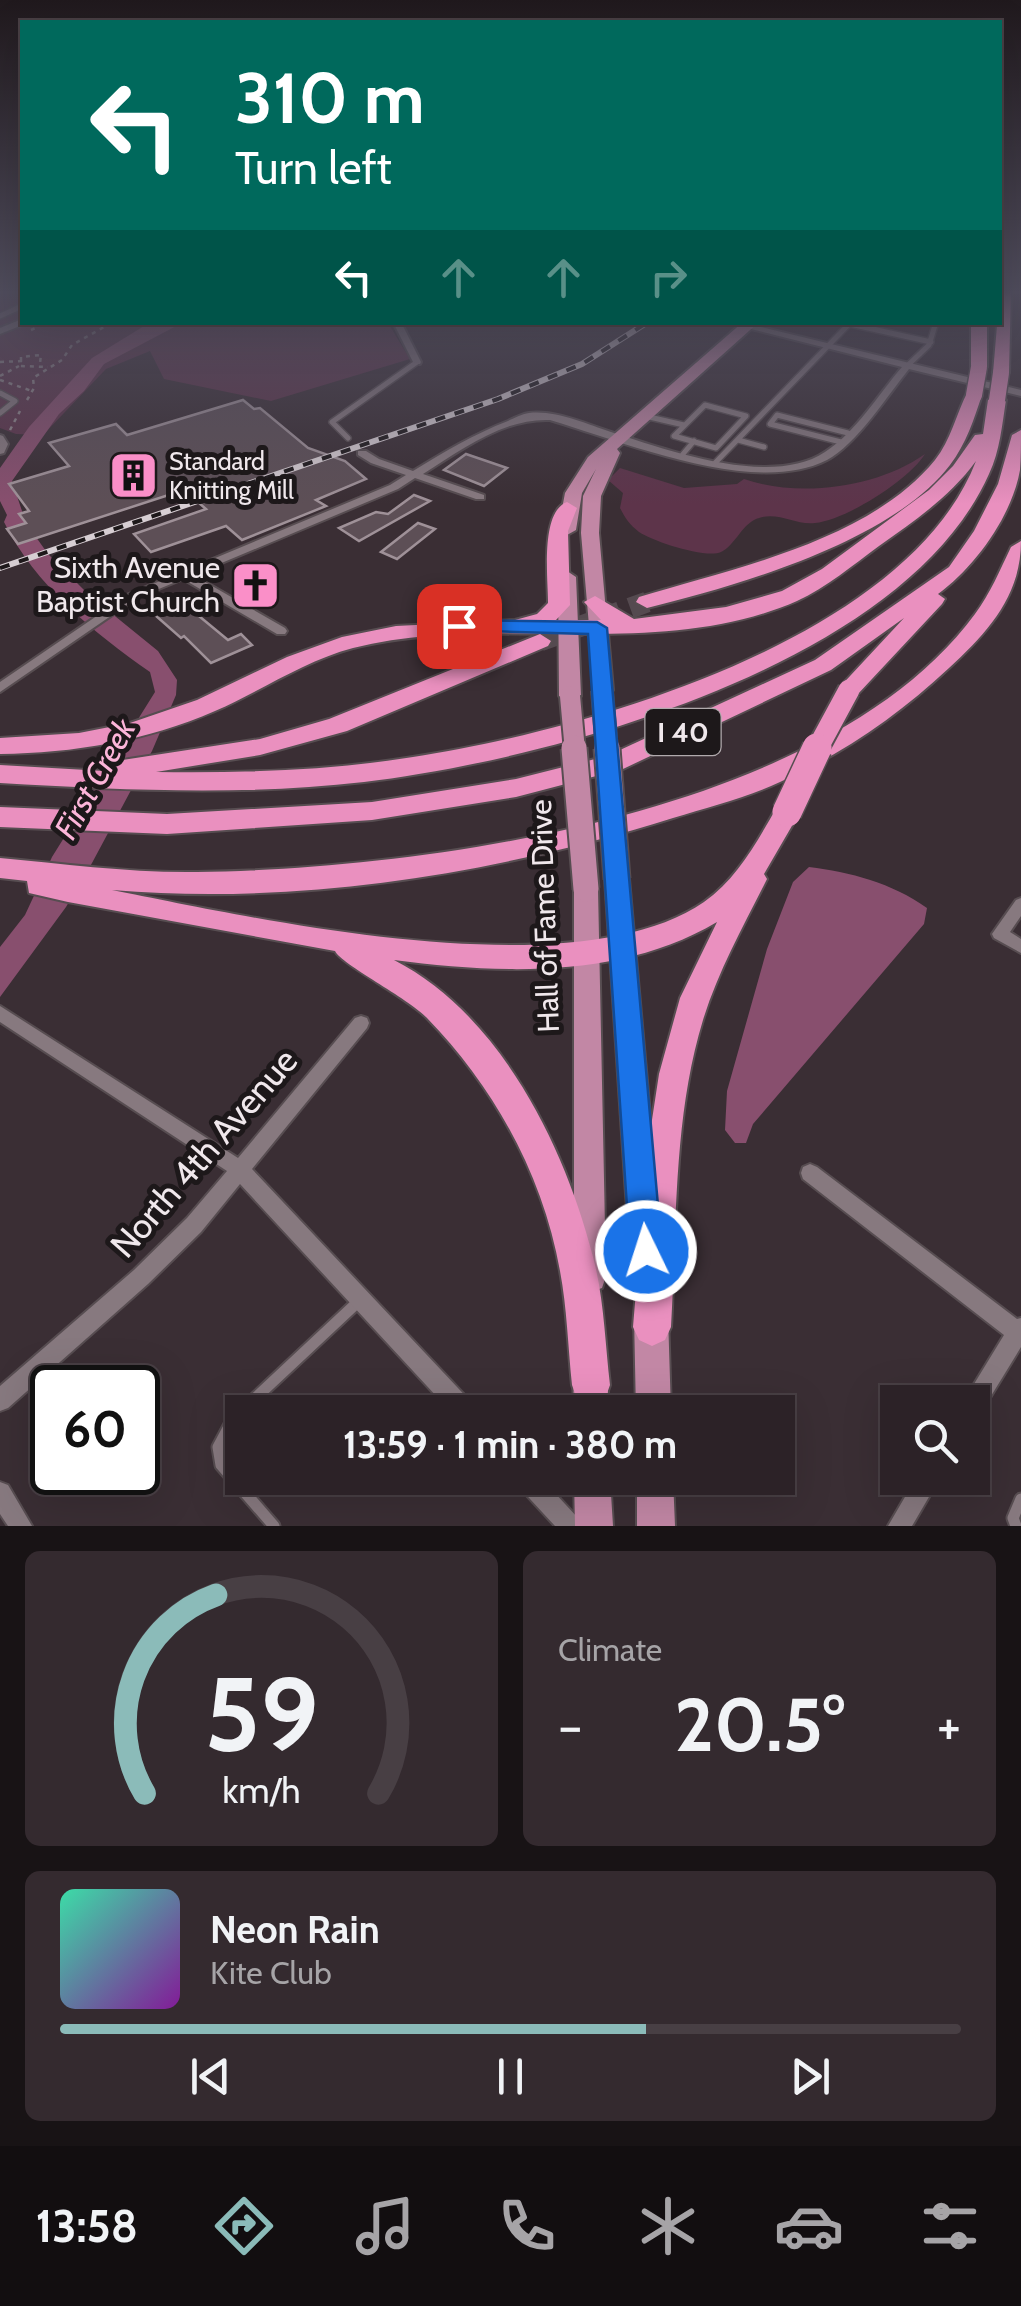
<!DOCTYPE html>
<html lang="en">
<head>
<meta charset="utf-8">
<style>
	body { margin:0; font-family:Cabin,sans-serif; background:#342a2f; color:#f1f3f6; height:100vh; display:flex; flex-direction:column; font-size:38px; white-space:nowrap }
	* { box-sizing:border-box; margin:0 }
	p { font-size:32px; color:#a6a4a7 }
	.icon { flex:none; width:55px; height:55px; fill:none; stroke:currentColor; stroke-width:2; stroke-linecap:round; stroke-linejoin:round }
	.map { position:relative; height:1526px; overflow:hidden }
	.panel { display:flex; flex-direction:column; gap:25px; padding:25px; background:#181315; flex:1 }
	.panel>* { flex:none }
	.top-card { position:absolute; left:20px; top:20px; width:982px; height:305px; border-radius:0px; box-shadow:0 10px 40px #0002,0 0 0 2px #483f44; background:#00695c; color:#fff; overflow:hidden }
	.fabs { position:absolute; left:880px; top:1385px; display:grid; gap:20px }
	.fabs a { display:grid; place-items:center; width:110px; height:110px; border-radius:0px; background:#2c2227; box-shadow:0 10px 40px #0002,0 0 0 2px #483f44; font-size:50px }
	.speed { position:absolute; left:30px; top:1365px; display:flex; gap:20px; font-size:50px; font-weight:700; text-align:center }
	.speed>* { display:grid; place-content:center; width:130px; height:130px; border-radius:50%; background:#2c2227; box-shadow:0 10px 40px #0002,0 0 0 2px #483f44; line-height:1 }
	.speed .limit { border:5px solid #111; border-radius:15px; background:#fff; color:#111 }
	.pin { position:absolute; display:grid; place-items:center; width:85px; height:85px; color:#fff; margin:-42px; border-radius:20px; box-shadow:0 5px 15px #0006 }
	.me { position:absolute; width:110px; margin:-55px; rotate:356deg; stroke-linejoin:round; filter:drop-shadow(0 0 8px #0008) }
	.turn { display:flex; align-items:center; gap:35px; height:210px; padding:0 50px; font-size:45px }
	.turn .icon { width:130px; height:130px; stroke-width:2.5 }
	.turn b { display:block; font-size:70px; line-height:85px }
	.lanes { display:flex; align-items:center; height:95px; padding:0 50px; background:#0003; justify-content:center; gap:50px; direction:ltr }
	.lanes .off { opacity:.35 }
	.big { font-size:75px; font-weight:800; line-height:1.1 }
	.panel .card { flex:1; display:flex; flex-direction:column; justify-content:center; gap:15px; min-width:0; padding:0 35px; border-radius:15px; background:#342a2f }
	.panel .dial { align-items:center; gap:0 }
	.dial svg { height:260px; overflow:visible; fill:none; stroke:#483f44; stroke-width:7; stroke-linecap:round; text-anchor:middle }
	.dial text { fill:#f1f3f6; stroke:none }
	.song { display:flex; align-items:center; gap:30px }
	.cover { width:120px; height:120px; border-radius:15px; background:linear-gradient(135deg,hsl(160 70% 55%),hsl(290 70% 35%)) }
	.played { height:10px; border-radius:5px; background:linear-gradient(90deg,#8bbbb9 65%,#483f44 65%) }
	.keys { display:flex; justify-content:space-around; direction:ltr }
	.heat { display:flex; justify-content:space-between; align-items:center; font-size:55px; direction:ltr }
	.panel .tiles { flex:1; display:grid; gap:25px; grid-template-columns:1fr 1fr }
	.card:last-child { grid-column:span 2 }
	.trip { position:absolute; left:225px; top:1395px; width:570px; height:100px; border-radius:0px; background:#2c2227; box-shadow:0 10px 40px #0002,0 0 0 2px #483f44; font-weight:800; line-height:100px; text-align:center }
	.dock { display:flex; height:160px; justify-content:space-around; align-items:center; background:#120e10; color:#a6a4a7 }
	.dock .icon { width:70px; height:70px }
	.dock .selected { color:#8bbbb9 }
	.dock b { font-size:45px; color:#f1f3f6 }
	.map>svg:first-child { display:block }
</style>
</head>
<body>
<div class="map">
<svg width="1021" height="1526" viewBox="0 0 1021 1526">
	<rect width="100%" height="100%" fill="#3a2e34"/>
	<path fill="#5d344a" d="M0,290h22v32l366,1 22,36 -139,42 -107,-22 -14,-28 -44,18 -63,66 -27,-1 -16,-6z
		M925,454c-16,26 -79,66 -110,69 -20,3 -39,-14 -61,-3 -13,7 -20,26 -33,32 -15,7 -69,-11 -82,-20 -9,-7 -14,-14 -19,-24l3,-15 -15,-13 12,-12 64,20 53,-4 7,-5c55,19 133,9 181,-25z"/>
	<path fill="#884f6e" d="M149,323h33l-78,41 -20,27 -25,23 -47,67 14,42 22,31 41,41 69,56 19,29 -1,15 -24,56 -60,112 -26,44 -66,90v-50l25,-32 27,-58 103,-165 -5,-20c-57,-40 -115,-87 -146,-150l3,-7 -7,-14v-33l29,-41 63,-69z
		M809,867c41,5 83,16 118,41l-3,16 -171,200 -7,19h-11l-10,-13 2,-39 40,-142 26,-67z"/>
	<path fill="#5d4f56" stroke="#9f9198" stroke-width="2.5" d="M243,400l11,9 6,-1 48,40 37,13 21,18 -50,21 10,6 -84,34 -16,-14 -75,26 -17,-18 72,-25 -22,-19 -166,54 -11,-15 19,-6 -7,-9 10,-3 -20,-27 60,-18 -20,-23 67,-19 11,11z
		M466,454l41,14 -23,18 -40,-16z
		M414,495l16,6 -71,40 -20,-13 37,-16 12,2z
		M418,523l17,6 -38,30 -16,-7z
		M182,602l46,38 13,-6 11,11 -41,18 -27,-27 -3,2 -26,-23z"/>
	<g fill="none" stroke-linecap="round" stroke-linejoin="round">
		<path stroke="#554a50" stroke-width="21" stroke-dasharray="21 11" stroke-linecap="butt" d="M540,641l107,-39"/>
		<defs>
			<path id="lane-far1" d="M0,316l22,-10
				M850,324l81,18
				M907,366l22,-21 7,-23
				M0,393l15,8 -15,12
				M705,405l41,11 -30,32 -42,-12z
				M645,416l39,9
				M348,438l-16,-16 85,-60
				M738,440l26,7
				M841,442l-71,-18 7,-9 71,18
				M683,454l11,-13
				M715,463l136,-141"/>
			<path id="lane" d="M274,1526l-53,-61 -3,-18 15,-28 127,-119
				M1016,1526l-3,-8 8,-19"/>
			<path id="street" d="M22,319l3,5 -25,10v-6z
				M393,322h8l20,40 -1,2 -7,-2z
				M723,322h17l281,68v6l-112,-27c-21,26 -53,76 -82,91 -72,37 -203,-18 -277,-40 -47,-2 -89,30 -127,54l61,21v4h-8l-61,-21 -17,11 -205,86 92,53 2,3 -2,3h-8l-94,-55 -46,19 -137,94v-10l129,-88 261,-109 16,-10 -35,-12 -13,-8v-4h8l13,8 34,12c31,-19 61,-37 95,-50 6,-3 14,-7 21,-8 27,-3 57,11 82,19 56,18 160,56 214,20 31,-20 53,-57 77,-85z
				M0,435l3,1 5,8 -4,9 -4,1z
				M1021,898v18l-11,16 11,7v14l-27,-15 -2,-4 24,-34z
				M0,1006l238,152 117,-140 6,-2 6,2 2,5 -2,5 -115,141 221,235 3,8h-25l-211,-228 -39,48 -53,52 -140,124 -8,3v-25l134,-116 53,-52 40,-47 -227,-149z
				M810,1164l7,3 200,152 4,-1v29l-41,67 -8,3v-15h-9l41,-67 -201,-156 -2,-6 2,-6z
				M515,1478h26l37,40 3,8h-26l-37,-40z
				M916,1478h24l-28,48h-24z
				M0,1482l8,3 24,41h-24l-8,-12z"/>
			<path id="primary" d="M743,322h16l-142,127 3,4 -19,43 -2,37 14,157 -4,5h-14l-14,-162 2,-37 13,-27 -14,24 -6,37 -9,5 -9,-5 7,-37 23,-36z
				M567,571l9,6 5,119 -11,7 -11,-7 -1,-119z
				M617,870l9,2 3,7 32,360 -5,11 -11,5 -11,-5 -5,-11 -24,-360 3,-7z
				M586,879l9,3 3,7 8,387 -4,12 -12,4 -12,-4 -4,-12v-387l3,-7z
				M651,1299l12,5 5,12 3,96h-35l-2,-96 5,-12z
				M591,1356l12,5 5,12v39h-35l1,-39 5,-12z
				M574,1478h36l3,48h-38z
				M637,1478h36l2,48h-38z"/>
			<path id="highway" d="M1000,290h11l-2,83 -8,5 -8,-5z
				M971,322h16v45l-8,5 -8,-5z
				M968,391l14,4c-8,24 -16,49 -32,70 -57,76 -213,121 -303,143l-11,-6 3,-5c95,-29 230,-56 296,-137 16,-20 21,-46 33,-69z
				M997,395l9,5c-4,25 -6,51 -17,74 -85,191 -434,285 -625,308 -121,14 -243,8 -364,1v-18l104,6 3,-7 9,-3 144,-22 69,-20 211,-85 11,7 -3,5 -201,85 -87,24 -104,17c86,1 172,-1 257,-15 171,-26 494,-117 563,-296 -26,36 -62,60 -97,85 -26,19 -52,41 -82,55 -140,61 -299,11 -444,47 -49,13 -92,43 -138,63 -69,30 -141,42 -215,43v-16l79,-5 51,-10 67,-23 90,-43 55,-20 54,-11 119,-6 22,-6 11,-11c0,-25 -8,-91 19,-101l10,6 -9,23 2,74 -14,15h45l-17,-18 11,-6 39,23 92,-12 56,-16 40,-22 107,-79 24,-24 22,-31 8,-1 5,-34z
				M1021,430c0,13 0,27 -1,40 -8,46 -45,97 -82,124l7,5 -3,5 -85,91h-16l-4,-5 67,-72 -73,52 -208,99 -107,28 -144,23 -205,14 -167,-7v-20l167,7 205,-12 144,-23 91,-23 208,-96 134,-93 25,-36 24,-47 14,-49z
				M1021,541c0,55 -33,91 -72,127 -50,47 -107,86 -169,114 -34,16 -72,25 -107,36 -178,56 -375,88 -561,72 148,29 462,101 592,12 34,-24 54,-62 74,-97h18l4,7 -36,62 3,5c-23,46 -49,92 -64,141 -30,98 -26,206 -32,307l-6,13 -13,6 -13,-6 -6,-13 15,-181 11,-72 21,-76 37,-76c-96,57 -216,52 -323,38 106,54 171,187 199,297 11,41 12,85 17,128l-5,14 -14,5 -14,-5 -5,-14c-4,-38 -5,-77 -12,-114 -17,-96 -66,-184 -133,-253 -19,-20 -86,-54 -92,-67l-267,-49 -39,-9 -2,-12 -27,-3v-20c65,6 131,15 197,14 232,-3 631,-58 778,-258 15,-20 25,-44 36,-67z"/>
		</defs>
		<use href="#lane-far1" stroke="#574d51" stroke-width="8"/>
		<use href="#lane" stroke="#574d51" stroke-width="15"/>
		<use href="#street" stroke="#574d51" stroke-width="4"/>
		<use href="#primary" stroke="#574d51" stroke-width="4"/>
		<use href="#highway" stroke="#574d51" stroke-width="4"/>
		<path stroke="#93898e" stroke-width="2.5" stroke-dasharray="4 5" stroke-linecap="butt" d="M31,330l17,-8
			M21,361v-4l20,-2 -1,8
			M0,362l21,-1 -1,5 28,1
			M0,376l19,-10
			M0,380l32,11
			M27,400l7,-12 -1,-10 29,-18 10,-15 41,-23
			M10,430l10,-19"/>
		<use href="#lane-far1" stroke="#87797f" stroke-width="5"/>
		<use href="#lane" stroke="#87797f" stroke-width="11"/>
		<use href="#street" fill="#87797f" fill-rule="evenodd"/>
		<use href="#primary" fill="#c287a5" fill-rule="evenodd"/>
		<use href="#highway" fill="#ea90bf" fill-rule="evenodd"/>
		<defs>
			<path id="rail" d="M0,568l498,-169 84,-35 66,-42"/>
		</defs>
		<use href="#rail" stroke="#d7ced3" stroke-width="6"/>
		<use href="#rail" stroke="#1d181a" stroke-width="4" stroke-dasharray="10" stroke-linecap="butt"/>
		<defs>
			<path id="primary-bridge-far1" d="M602,690l5,61
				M570,696l5,55"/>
			<path id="primary-bridge" d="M574,748l12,141
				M607,748l10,131"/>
			<path id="highway-bridge-far2" d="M974,395l5,-28
				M997,400l4,-27"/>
			<path id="highway-bridge-far1" d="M816,751l33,-61"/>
			<path id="highway-bridge" d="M787,812l30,-64"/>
		</defs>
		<use href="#primary-bridge-far1" stroke="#574d51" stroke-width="24" stroke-linecap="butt"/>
		<use href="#primary-bridge" stroke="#574d51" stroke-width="29" stroke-linecap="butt"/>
		<use href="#highway-bridge-far2" stroke="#574d51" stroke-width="19" stroke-linecap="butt"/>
		<use href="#highway-bridge-far1" stroke="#574d51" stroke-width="25" stroke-linecap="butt"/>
		<use href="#highway-bridge" stroke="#574d51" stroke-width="32" stroke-linecap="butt"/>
		<use href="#primary-bridge-far1" stroke="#c287a5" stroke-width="20"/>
		<use href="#primary-bridge" stroke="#c287a5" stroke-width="25"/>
		<use href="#highway-bridge-far2" stroke="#ea90bf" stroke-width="16"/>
		<use href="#highway-bridge-far1" stroke="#ea90bf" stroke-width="21"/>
		<use href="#highway-bridge" stroke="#ea90bf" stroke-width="29"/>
	</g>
	<linearGradient id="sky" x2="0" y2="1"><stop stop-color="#20191d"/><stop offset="0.58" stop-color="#4f4c5c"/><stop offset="1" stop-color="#4f4c5c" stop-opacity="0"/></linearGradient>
	<rect width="1021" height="504" fill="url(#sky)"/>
	<path fill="#1a73e8" stroke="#114b97" stroke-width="2.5" d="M459,620l138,2 10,6 55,623 -5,11 -11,5 -11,-5 -5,-11 -42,-617 -136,-4v-9z"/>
	<defs>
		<symbol id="building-square" viewBox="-11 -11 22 22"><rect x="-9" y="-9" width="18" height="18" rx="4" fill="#fa8fc8" stroke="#1d181a"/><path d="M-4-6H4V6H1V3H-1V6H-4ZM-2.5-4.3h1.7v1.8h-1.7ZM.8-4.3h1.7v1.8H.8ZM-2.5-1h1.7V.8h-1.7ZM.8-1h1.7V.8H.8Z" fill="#111"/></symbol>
		<symbol id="church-square" viewBox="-11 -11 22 22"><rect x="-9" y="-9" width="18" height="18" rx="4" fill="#fa8fc8" stroke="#1d181a"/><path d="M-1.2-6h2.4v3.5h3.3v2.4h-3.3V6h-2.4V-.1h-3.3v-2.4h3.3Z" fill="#111"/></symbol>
	</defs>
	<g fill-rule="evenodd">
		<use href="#building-square" x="106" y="448" width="55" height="55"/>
		<use href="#church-square" x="228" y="558" width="55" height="55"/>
	</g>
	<g text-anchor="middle" stroke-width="10" stroke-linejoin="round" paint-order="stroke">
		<g font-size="25" fill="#f0e8ec" stroke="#1d181a" text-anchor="start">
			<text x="169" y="470">Standard<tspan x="169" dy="29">Knitting Mill</tspan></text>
		</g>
		<rect fill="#1d181a" stroke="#b1aaad" stroke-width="2.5" x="645.5" y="709" width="75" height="46" rx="8"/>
		<g font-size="28" font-weight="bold" fill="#f0e8ec">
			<text x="683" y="742">I 40</text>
		</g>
		<g font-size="30" fill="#f0e8ec" stroke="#1d181a" text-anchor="end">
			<text x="220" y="578">Sixth Avenue<tspan x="220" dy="34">Baptist Church</tspan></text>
		</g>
		<g font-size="30" fill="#f0e8ec" stroke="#1d181a">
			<text transform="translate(545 916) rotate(-92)" y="10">Hall of Fame Drive</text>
		</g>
		<g font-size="32" font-style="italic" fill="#fcb5d9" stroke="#1d181a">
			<text transform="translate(95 779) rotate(-61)" y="11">First Creek</text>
		</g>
		<g font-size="35" fill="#f0e8ec" stroke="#1d181a">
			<text transform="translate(204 1153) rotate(-49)" y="12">North 4th Avenue</text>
		</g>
	</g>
</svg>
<div class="fabs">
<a><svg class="icon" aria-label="search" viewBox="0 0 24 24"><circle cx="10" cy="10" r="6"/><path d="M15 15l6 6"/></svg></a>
</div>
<div class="speed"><div class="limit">60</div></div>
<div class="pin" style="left:459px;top:626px;background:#d93025"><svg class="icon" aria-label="arrive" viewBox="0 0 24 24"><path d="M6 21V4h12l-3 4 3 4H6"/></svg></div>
<svg class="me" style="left:646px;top:1251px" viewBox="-20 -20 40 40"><circle r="17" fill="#1a73e8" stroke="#fff" stroke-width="3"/><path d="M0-11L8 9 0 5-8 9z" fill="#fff"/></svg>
<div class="trip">13:59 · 1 min · 380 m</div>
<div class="top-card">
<div class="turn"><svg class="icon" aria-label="left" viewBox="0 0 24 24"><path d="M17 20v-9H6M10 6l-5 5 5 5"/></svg><div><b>310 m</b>Turn left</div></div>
<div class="lanes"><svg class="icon" aria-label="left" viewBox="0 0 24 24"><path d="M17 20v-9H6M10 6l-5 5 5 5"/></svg><svg class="icon off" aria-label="ahead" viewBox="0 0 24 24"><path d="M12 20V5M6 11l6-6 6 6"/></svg><svg class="icon off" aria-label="ahead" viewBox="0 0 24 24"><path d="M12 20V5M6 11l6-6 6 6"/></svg><svg class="icon off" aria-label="right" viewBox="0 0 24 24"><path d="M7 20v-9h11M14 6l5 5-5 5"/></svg></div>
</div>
</div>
<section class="panel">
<div class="tiles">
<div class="card dial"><svg viewBox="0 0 100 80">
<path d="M14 69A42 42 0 1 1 86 69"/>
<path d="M14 69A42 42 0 0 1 36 8" stroke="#8bbbb9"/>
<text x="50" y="56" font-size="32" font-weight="700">59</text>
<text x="50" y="72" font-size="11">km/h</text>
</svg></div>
<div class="card"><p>Climate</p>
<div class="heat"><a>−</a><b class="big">20.5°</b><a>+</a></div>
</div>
<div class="card">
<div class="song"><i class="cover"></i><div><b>Neon Rain</b><p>Kite Club</p></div></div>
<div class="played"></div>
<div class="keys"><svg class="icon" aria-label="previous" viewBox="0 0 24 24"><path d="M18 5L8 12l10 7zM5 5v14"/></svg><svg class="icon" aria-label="pause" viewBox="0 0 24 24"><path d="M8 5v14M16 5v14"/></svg><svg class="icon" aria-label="next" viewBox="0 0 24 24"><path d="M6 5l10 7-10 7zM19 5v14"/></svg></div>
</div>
</div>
</section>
<nav class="dock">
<b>13:58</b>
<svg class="icon selected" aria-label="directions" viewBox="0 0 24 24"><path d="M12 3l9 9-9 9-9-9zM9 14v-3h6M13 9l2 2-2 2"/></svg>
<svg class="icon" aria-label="music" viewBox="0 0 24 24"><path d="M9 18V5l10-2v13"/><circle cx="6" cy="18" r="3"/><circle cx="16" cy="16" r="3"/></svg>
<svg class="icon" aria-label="phone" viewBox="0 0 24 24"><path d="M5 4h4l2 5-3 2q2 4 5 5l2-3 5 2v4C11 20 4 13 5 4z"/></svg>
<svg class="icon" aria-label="climate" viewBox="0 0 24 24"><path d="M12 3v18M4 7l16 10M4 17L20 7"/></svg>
<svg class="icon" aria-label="car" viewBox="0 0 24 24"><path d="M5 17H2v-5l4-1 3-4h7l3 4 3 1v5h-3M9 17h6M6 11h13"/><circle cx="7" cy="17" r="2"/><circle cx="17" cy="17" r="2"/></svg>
<svg class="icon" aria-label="filters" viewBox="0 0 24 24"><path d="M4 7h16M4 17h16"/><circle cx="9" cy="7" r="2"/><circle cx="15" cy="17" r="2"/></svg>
</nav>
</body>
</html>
